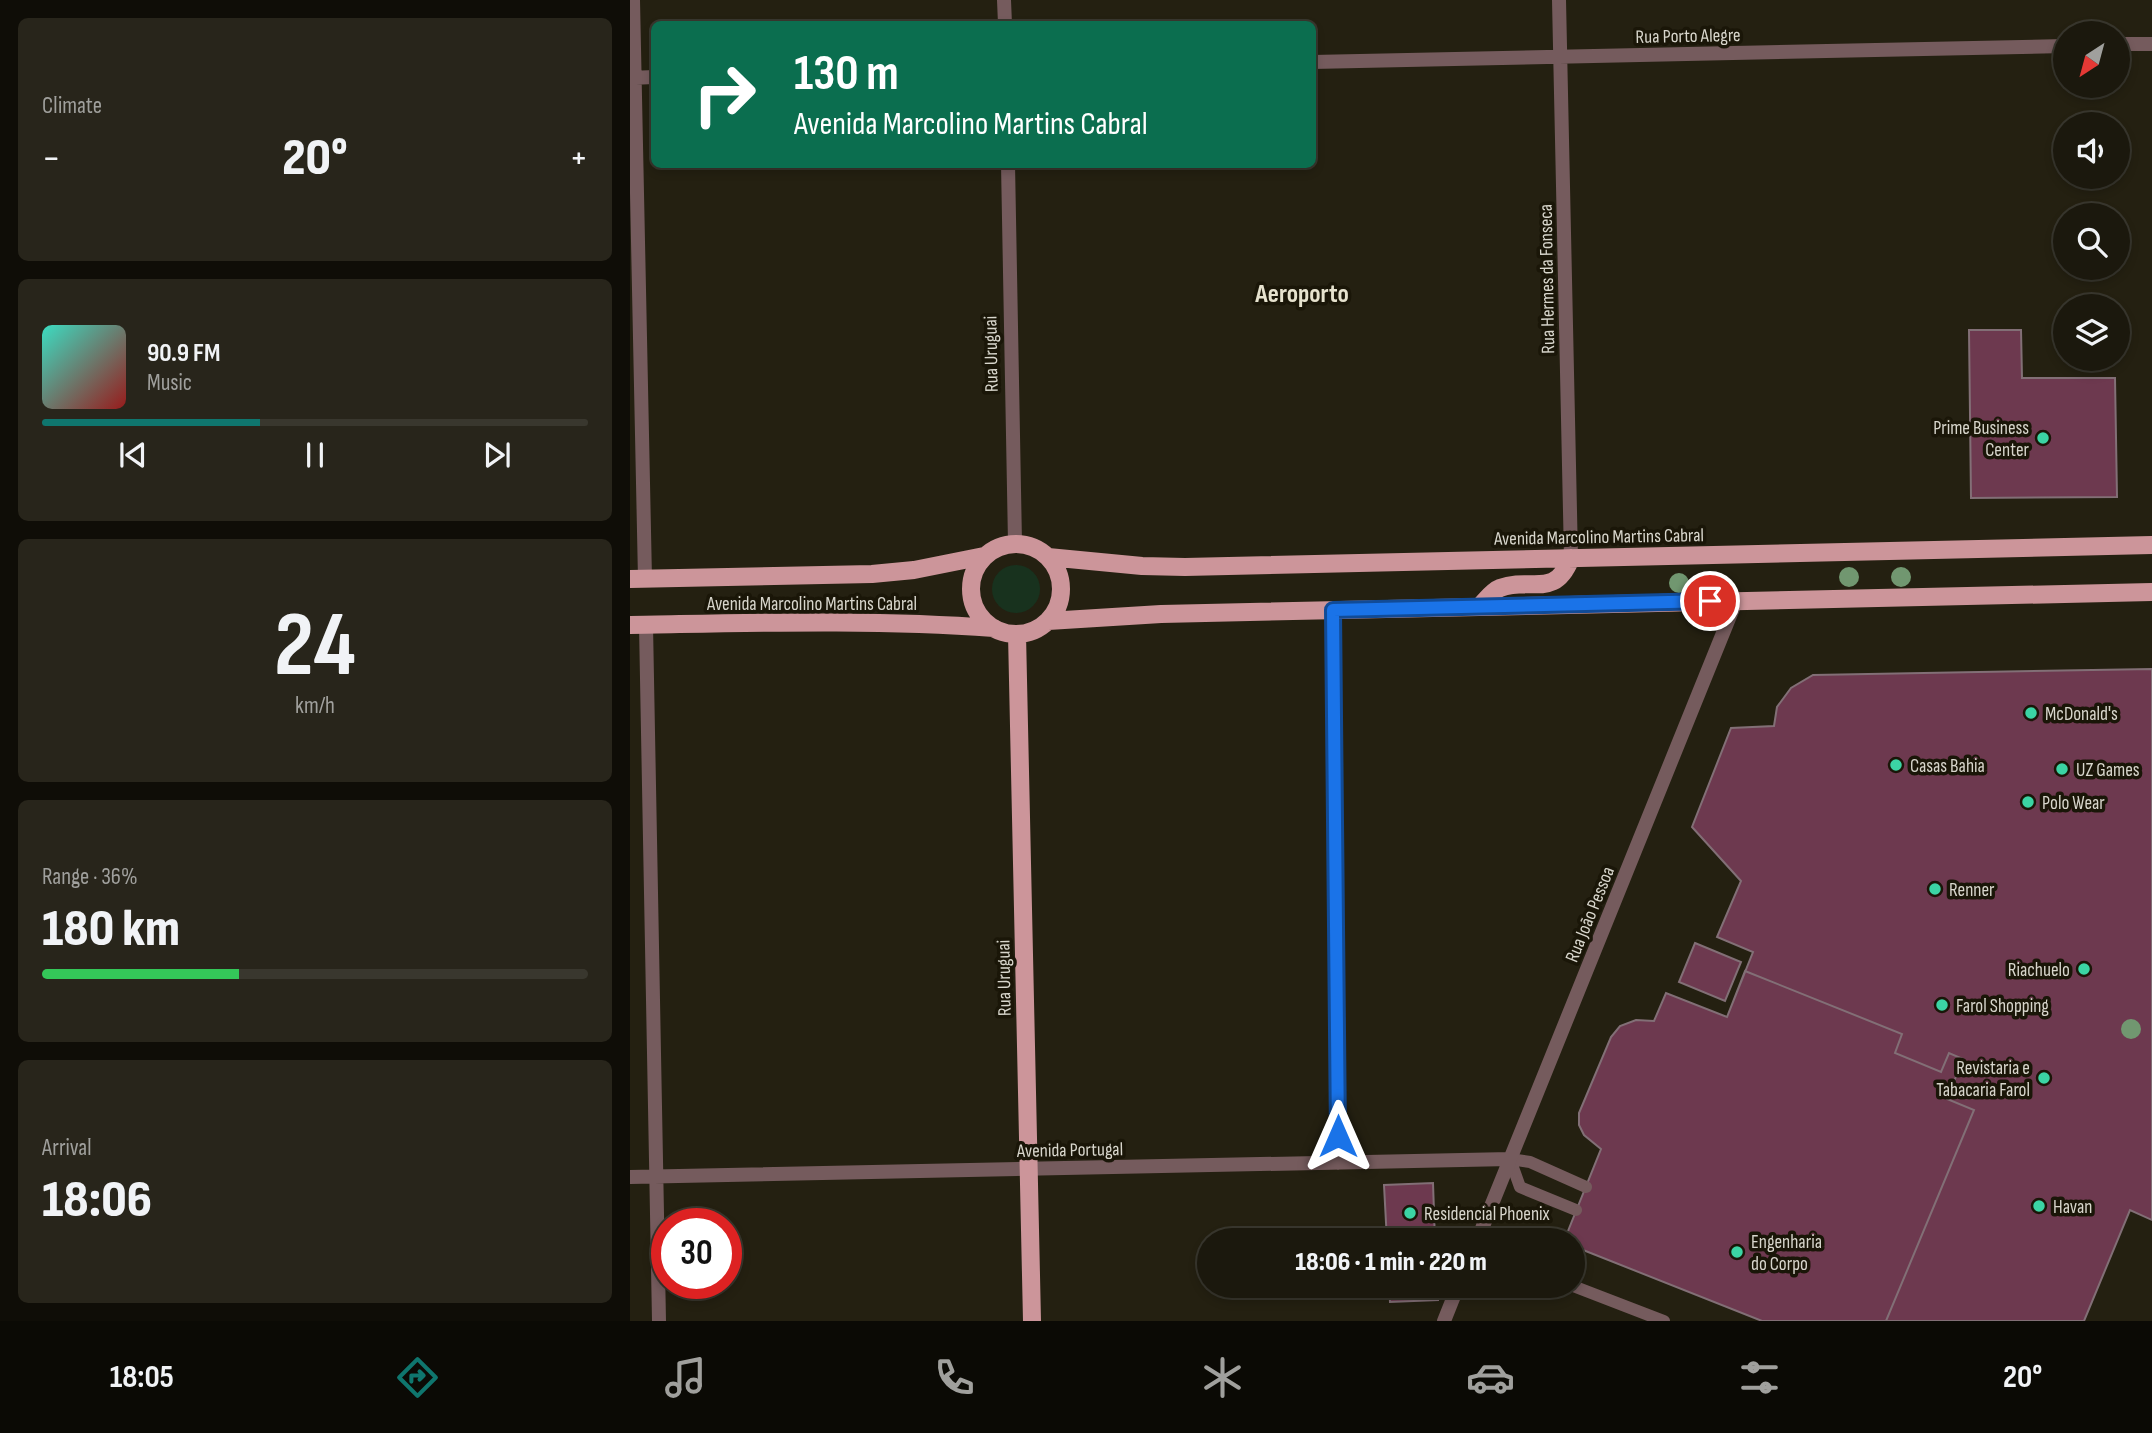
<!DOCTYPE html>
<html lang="en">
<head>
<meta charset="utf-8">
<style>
	body { margin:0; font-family:"Sofia Sans Condensed",sans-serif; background:#28251b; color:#f1f3f6; height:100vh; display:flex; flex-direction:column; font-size:26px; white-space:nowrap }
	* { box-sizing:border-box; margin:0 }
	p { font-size:23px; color:#a0a09d }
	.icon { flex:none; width:38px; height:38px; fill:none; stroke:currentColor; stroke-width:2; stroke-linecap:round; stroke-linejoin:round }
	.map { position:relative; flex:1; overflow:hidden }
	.details { display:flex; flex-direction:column; gap:18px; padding:18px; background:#0f0d07; width:630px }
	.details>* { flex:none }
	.hud { position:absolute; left:21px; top:21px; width:665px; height:147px; border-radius:10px; box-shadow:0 4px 10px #0003,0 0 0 2px #39372e; background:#0b6e4f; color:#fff; overflow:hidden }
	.needle { width:46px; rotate:216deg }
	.controls { position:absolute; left:1423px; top:21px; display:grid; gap:14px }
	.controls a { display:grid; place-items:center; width:77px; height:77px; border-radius:50%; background:#1b180d; box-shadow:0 4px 10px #0003,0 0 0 2px #39372e; font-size:35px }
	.speed { position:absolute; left:21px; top:1208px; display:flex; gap:14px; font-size:35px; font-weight:700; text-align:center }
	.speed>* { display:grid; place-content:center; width:91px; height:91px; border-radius:50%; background:#1b180d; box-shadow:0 4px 10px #0003,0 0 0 2px #39372e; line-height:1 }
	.speed .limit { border:10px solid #d22; background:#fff; color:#111 }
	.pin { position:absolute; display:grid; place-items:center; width:60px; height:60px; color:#fff; margin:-30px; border:4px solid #fff; border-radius:50%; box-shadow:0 2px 7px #0007 }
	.me { position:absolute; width:77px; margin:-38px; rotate:0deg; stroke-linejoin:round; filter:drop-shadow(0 0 5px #0008) }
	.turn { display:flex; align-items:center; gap:24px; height:147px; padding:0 28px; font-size:32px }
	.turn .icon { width:91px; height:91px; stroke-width:2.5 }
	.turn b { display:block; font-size:49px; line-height:60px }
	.big { font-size:52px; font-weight:800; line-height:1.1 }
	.details .widget { flex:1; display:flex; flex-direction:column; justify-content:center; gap:10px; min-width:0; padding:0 24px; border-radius:10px; background:#28251b }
	.details .dial { align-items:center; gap:0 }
	.dial b { font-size:91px; line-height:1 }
	.song { display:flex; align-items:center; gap:21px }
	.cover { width:84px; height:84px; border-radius:10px; background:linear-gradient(135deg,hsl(170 70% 55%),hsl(0 70% 35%)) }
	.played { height:7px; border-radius:4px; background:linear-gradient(90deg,#0f766e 40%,#39372e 40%) }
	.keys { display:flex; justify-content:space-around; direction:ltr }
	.heat { display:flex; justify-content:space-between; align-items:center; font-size:38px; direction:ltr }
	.charge { height:10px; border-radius:5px; background:linear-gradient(90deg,#34c759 36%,#39372e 0) }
	.trip { position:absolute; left:567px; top:1228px; width:388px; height:70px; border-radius:35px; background:#1b180d; box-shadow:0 4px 10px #0003,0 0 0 2px #39372e; font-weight:800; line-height:70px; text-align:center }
	.tabs { display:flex; height:112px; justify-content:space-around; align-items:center; background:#0b0a05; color:#a0a09d }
	.tabs .icon { width:49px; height:49px }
	.tabs .selected { color:#0f766e }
	.tabs b { font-size:32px; color:#f1f3f6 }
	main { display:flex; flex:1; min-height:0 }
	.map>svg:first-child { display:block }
</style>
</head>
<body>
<main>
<section class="details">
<div class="widget"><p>Climate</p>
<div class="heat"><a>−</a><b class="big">20°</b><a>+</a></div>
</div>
<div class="widget">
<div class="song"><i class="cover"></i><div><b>90.9 FM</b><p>Music</p></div></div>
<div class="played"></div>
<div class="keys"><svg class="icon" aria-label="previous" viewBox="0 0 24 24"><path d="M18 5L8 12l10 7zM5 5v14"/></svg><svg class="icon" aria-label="pause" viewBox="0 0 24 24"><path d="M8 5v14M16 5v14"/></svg><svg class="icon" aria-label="next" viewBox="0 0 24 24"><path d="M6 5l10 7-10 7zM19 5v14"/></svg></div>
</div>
<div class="widget dial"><b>24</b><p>km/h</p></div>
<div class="widget"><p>Range · 36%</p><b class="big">180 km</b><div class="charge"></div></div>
<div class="widget"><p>Arrival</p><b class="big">18:06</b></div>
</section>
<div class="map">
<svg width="1522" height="1321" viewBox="0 0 1522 1321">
	<rect width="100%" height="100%" fill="#242011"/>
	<path fill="#18321e" d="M362 589a24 24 0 1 1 48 0a24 24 0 1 1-48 0Z"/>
	<path fill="#6d394f" stroke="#826f76" stroke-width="2" d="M1339,330h52l1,48h93l2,119 -146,1z
		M1522,669v551l-22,-10 -46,111h-322l-189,-75v-5h-9l37,-92 -17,-14 -5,-10v-12l32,-76 9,-11 16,-6 18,1 12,-28 61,24 26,-65 -36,-15 24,-56 -49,-54 39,-99 43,-2 3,-19 14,-19 22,-13z
		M1065,943l46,19 -16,39 -46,-19z
		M1115,971l157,63 -7,19 46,19 8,-19 14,6 -16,40 27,11 -88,211h-124l-189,-75v-5h-9l37,-92 -17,-14 -5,-10v-12l32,-76 9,-11 16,-6 18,1 12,-28 61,24z
		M803,1183l2,58h-48l-3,-56z
		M759,1286h48l1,14 -48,2z"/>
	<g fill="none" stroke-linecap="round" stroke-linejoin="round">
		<path stroke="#755b5d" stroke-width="12" d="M946,1210l-56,-23 -10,-28 20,3 56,25
			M943,1286l91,35"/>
		<path stroke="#755b5d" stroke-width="14" d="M3,0l12,579
			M374,0l1,24
			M929,0l12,558
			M1488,44h34
			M682,62l753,-16
			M0,78l24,-1
			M378,164l7,379
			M703,610l5,553
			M16,625l13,696
			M0,1177l880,-18
			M847,1241l259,-640
			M814,1321l14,-35"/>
		<path stroke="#cc959a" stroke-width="18" d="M341 589a45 45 0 1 1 90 0a45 45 0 1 1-90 0Z
			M418,557l94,9 43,1 967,-22
			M0,579l242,-5 42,-4 70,-14
			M850,606c6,-6 12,-15 20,-18 32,-12 54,12 71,-30
			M418,621l113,-7 991,-22
			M0,625c122,-2 242,-6 364,3
			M387,634l15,687"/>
	</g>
	<g fill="#719770">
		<circle cx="1219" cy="577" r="10"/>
		<circle cx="1271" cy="577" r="10"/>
		<circle cx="1049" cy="583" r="10"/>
		<circle cx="1501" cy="1029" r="10"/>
	</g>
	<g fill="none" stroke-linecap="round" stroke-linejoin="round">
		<defs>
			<path id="route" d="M708,1136l-5,-526 377,-9"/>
		</defs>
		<use href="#route" stroke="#114b97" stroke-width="18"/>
		<use href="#route" stroke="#1a73e8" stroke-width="12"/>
	</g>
	<g fill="#3bd4a4" stroke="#1a1608" stroke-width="2.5">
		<circle cx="1413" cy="438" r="7"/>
		<circle cx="1401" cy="713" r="7"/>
		<circle cx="1266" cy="765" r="7"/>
		<circle cx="1432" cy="769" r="7"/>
		<circle cx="1398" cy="802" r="7"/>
		<circle cx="1305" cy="889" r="7"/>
		<circle cx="1454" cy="969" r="7"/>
		<circle cx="1312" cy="1005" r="7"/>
		<circle cx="1414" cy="1078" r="7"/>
		<circle cx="1409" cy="1206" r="7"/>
		<circle cx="780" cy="1213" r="7"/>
		<circle cx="1107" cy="1252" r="7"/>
	</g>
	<g text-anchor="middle" stroke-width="7" stroke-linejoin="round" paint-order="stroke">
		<g font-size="19" fill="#d8d6cc" stroke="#1a1608">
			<text transform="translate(1058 35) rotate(-1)" y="7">Rua Porto Alegre</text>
			<text transform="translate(916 279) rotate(-91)" y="7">Rua Hermes da Fonseca</text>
			<text transform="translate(360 354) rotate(-91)" y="7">Rua Uruguai</text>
			<text transform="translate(969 536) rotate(-1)" y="7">Avenida Marcolino Martins Cabral</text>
			<text x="182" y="610">Avenida Marcolino Martins Cabral</text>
			<text transform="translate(959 914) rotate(-68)" y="7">Rua João Pessoa</text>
			<text transform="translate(373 978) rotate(-91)" y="7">Rua Uruguai</text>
			<text transform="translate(440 1149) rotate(-1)" y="7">Avenida Portugal</text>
		</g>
		<g font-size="19" fill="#d8d6cc" stroke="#1a1608" text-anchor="start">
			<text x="1399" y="434" text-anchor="end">Prime Business<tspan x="1399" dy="22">Center</tspan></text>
			<text x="1415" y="720">McDonald's</text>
			<text x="1280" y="772">Casas Bahia</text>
			<text x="1446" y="776">UZ Games</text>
			<text x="1412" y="809">Polo Wear</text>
			<text x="1319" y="896">Renner</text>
			<text x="1440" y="976" text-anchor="end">Riachuelo</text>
			<text x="1326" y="1012">Farol Shopping</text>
			<text x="1400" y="1074" text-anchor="end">Revistaria e<tspan x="1400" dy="22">Tabacaria Farol</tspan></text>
			<text x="1423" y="1213">Havan</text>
			<text x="794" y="1220">Residencial Phoenix</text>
			<text x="1121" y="1248">Engenharia<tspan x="1121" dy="22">do Corpo</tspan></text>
		</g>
		<g font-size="26" font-weight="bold" fill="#e6e2ce" stroke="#1a1608">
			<text x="672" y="302">Aeroporto</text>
		</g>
	</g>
</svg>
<div class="controls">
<a><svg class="needle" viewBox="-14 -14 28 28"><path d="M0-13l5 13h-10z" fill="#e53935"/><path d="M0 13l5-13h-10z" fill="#a0a09d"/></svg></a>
<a><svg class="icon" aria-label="sound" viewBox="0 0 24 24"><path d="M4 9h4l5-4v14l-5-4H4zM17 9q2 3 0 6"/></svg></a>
<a><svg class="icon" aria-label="search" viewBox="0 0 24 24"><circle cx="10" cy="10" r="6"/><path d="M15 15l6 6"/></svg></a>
<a><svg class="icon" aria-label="layers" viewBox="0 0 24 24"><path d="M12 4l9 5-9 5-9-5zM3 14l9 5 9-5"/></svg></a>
</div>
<div class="speed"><div class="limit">30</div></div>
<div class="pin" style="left:1080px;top:601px;background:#d93025"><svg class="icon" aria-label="arrive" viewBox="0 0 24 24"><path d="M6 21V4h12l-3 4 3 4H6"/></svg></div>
<svg class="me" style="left:708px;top:1136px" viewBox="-20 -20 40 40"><path d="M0-17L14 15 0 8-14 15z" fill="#1a73e8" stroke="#fff" stroke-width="4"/></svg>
<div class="trip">18:06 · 1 min · 220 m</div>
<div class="hud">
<div class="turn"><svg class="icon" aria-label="right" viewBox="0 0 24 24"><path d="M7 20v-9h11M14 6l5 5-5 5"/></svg><div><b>130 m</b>Avenida Marcolino Martins Cabral</div></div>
</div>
</div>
</main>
<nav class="tabs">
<b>18:05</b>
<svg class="icon selected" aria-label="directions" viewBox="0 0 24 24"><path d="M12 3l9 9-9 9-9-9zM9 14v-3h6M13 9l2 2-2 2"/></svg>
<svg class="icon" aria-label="music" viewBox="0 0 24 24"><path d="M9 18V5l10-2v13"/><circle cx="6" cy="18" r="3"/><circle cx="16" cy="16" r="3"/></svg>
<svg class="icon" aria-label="phone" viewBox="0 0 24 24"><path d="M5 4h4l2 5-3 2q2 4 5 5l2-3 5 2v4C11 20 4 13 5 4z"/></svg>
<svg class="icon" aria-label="climate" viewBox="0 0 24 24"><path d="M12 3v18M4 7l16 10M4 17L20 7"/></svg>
<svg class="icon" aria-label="car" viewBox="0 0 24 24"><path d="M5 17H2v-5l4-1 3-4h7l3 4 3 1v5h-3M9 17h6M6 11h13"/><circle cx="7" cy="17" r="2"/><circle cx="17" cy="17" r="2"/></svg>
<svg class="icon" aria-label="filters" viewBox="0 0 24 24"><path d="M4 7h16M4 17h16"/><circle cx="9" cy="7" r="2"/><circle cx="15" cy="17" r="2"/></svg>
<b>20°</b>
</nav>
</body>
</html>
